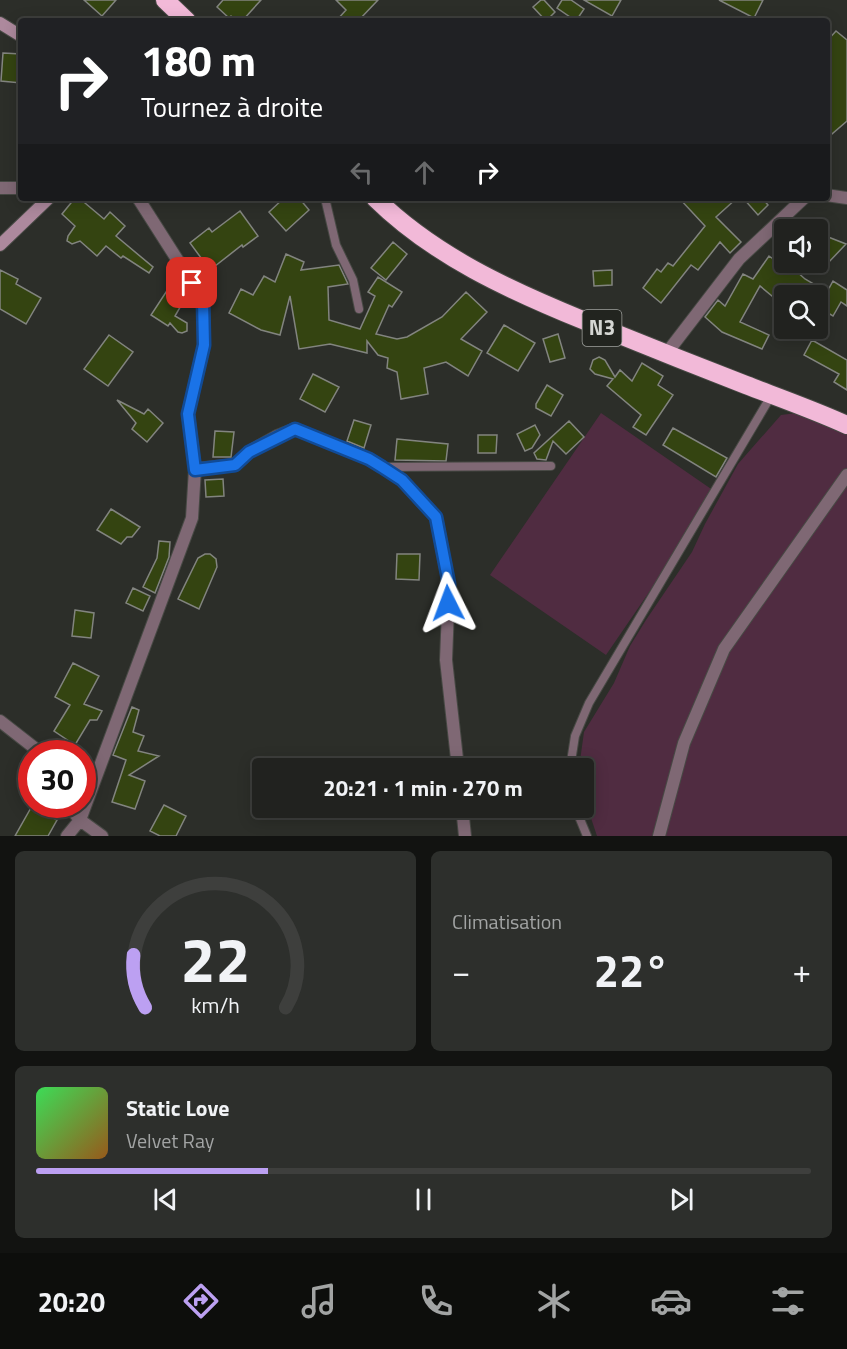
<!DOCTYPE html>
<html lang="fr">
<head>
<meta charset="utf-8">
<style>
	body { margin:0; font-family:"Titillium Web",sans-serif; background:#2d2f2c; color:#f1f3f6; height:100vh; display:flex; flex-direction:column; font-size:22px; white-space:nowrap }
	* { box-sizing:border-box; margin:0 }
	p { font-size:20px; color:#a2a4a4 }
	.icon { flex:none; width:33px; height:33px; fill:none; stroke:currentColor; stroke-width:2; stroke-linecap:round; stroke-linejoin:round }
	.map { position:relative; height:836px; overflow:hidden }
	.drawer { display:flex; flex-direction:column; gap:15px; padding:15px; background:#121311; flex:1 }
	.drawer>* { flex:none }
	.top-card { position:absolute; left:18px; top:18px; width:812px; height:183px; border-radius:6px; box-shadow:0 3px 15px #0003,0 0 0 2px #3e3f3d; background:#202124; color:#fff; overflow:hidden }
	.tools { position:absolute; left:774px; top:219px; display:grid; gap:12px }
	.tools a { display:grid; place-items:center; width:54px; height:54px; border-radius:6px; background:#21221f; box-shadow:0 3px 15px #0003,0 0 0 2px #3e3f3d; font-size:30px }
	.speed { position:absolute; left:18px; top:740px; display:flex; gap:12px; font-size:30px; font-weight:700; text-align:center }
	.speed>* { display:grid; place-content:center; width:78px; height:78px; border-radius:50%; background:#21221f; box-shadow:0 3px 15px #0003,0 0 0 2px #3e3f3d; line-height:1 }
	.speed .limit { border:9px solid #d22; background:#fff; color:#111 }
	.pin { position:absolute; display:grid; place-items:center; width:51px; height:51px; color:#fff; margin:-26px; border-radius:12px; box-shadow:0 3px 9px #0006 }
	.me { position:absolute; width:66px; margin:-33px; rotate:357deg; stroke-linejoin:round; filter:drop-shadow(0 0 4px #0008) }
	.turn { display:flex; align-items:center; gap:21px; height:126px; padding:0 24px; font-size:27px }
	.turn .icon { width:78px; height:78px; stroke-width:2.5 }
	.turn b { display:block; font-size:42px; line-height:51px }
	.lanes { display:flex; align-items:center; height:57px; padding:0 24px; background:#0003; justify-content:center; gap:30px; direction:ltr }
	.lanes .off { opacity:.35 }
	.big { font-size:45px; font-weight:700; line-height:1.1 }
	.drawer .card { flex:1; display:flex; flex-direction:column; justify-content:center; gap:9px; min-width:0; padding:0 21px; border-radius:9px; background:#2d2f2c }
	.drawer .dial { align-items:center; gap:0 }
	.dial svg { height:156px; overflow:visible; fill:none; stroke:#3e3f3d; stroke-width:7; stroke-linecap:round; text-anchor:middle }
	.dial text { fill:#f1f3f6; stroke:none }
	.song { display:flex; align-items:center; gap:18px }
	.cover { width:72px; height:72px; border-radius:9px; background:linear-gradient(135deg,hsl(130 70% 55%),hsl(30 70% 35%)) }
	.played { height:6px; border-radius:3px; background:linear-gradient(90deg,#bca0f2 30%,#3e3f3d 30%) }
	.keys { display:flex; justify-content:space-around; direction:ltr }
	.heat { display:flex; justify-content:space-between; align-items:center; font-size:33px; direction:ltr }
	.drawer .tiles { flex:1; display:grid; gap:15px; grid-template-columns:1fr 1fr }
	.card:last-child { grid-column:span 2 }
	.trip { position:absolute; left:252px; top:758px; width:342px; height:60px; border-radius:6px; background:#21221f; box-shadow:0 3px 15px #0003,0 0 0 2px #3e3f3d; font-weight:700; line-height:60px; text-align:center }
	.tabs { display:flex; height:96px; justify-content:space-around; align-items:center; background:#0d0e0c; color:#a2a4a4 }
	.tabs .icon { width:42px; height:42px }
	.tabs .active { color:#bca0f2 }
	.tabs b { font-size:27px; color:#f1f3f6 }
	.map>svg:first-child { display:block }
</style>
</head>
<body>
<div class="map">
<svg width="847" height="836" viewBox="0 0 847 836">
	<rect width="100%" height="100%" fill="#2c2e29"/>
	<path fill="#502c41" d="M813,411l34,11v414h-250l-13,-39v-29h-5l5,-36 30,-49 16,-37 16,-26 46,-68 13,-28 33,-60 43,-49z
		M601,413l116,80 -111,162 -116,-80z"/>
	<path fill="#344411" stroke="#82847f" stroke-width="1.5" d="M84,0h32l-14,16z
		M223,0h38l-19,21h-6l-5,-5 -2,2 -12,-11z
		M336,0h42l-20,21h-22l10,-11z
		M541,0h3l11,12 -9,9 -13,-14z
		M562,0h9l13,9 -8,12 -19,-13z
		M584,0h37l-9,16z
		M719,0h44l-9,18z
		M836,31l11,9v81l-21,18v-97z
		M3,53l18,1v29l-20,-2z
		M75,198h4l25,21 6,-7 15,14 -9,10 37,31 -4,6 -26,-17 -2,2 -15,-12 -9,10 -17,-15 -8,3 -5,-3 1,-5 7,-10 -13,-12z
		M284,198h15l10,12 -23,21 -17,-19z
		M679,198h58l-21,19 25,25 -11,11 -10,-11 -22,28 -7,-5 -30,38 -18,-15 14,-19 4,3 7,-9 5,3 32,-40z
		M743,198h19l6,7 -10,10z
		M240,211l18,25 -15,11 -1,-2 -32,25 -20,-27 19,-15 3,4z
		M818,233l28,11 -19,20 -9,-8z
		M393,242l14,12 -21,26 -15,-12z
		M286,254l18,8 -3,8 38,-5 9,19 -20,3 1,33 31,9 15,-33 -7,-4 10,-15 24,15 -10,15 -3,-2 -13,29 21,5 10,-2 35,-20 24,-25 21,20 -26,27 21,12 -14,25 -22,-14 -22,6 4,26 -27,5 -4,-27 -10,-4 1,-10 -10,-3 -11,-14v12l-37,-9 -31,5 -9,-53 -10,39 -19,-5 -32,-17 12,-24 12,6 11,-19 11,6z
		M769,256l25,18 2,-3 9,8 22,13 6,-11 14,9v16l-6,-4 -8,14 -15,-9 7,-11h-41v10l-24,-20 -20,36 29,13 -7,14 -40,-17 -17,-15 13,-17 7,6 18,-32 10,5z
		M0,270l18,9 -2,5 25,14 -15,26 -26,-15z
		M612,270v15l-18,1 -1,-15z
		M170,286l16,11 -11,19 12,7v8l-5,2 -4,-1 -8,-9 -2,3 -17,-11z
		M504,325l31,18 -17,28 -31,-18z
		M558,334l7,24 -15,4 -7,-23z
		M109,335l24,17 -25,34 -24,-17z
		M812,340l35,20v30l-13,-8 5,-8 -35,-19z
		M599,357l6,3 10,17 5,-7 12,11 10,-18 21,13 -5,9 15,10 -27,40 -13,-8 8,-12 -34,-29 6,-7 -18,-5 -5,-5 3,-9z
		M313,374l26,13 -14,25 -25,-13z
		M547,385l16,10 -12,21 -15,-8v-4z
		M117,400l27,14 4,-5 15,14 -16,19 -15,-13 4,-6z
		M354,420l17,5 -7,23 -17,-7z
		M569,421l15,16 -18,17 -13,-13 -7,19 -9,-1 -3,-6z
		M535,425l5,10 -8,13 -7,3 -8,-17z
		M673,428l54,30 -11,19 -53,-32z
		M215,431l19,1 -3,25h-18z
		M478,435h19l-1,18h-18z
		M397,439l51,5 -2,17 -51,-1z
		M223,479l1,17 -18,1 -1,-17z
		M111,509l29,18 -8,10h-5l-6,7 -24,-14z
		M159,541l11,1 -1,15 -14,36 -12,-6 14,-29z
		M205,554h5l6,5 1,8 -18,42 -21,-10 20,-41z
		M397,554h23l-1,26 -23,-1z
		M133,588l17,8 -7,15 -17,-8z
		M75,610l19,3 -3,25 -19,-2z
		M73,663l26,13 -15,28 18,7 -5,9h-7l-15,25 -21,-14 16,-26 -15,-8z
		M132,707l7,3 -6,22 11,4 -6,15 21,5 -30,19 16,6 -10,28 -23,-7 14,-42 -13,-5z
		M164,805l22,11 -10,20h-16l-10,-5z
		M32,806l25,14 -9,16h-33z"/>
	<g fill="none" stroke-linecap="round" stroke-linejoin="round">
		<defs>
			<path id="lane" d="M325,198l11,47 17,35 6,29
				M384,467l167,-1
				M570,768l5,-32 14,-33 182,-307
				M575,807l12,29"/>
			<path id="street" d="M0,188h21
				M826,195l21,3
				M666,354l73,-95 65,-61
				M195,469l40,-4 14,-13 28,-16 18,-7 74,30 13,8 20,13 34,37 13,67 -3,76 12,108
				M0,721l41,32
				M67,804l13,16 -13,16
				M462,807l3,29
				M102,836l-22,-16 112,-302 3,-49 -7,-55 16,-69 -1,-45 -65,-102
				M659,836l25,-93 40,-94 123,-174"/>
			<path id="secondary" d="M0,23l21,13
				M0,245l49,-47"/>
			<path id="highway" d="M165,0l22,21
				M375,198c59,58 134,92 210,123 54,22 107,43 161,64 34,13 68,25 101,40"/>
		</defs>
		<use href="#lane" stroke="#474944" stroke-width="10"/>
		<use href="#street" stroke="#474944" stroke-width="14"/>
		<use href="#secondary" stroke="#474944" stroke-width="14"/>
		<use href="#highway" stroke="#474944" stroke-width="20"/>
		<use href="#lane" stroke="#7f6874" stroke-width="8"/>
		<use href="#street" stroke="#7f6874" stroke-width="12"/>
		<use href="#secondary" stroke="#ad899d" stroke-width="12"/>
		<use href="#highway" stroke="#f2b9d8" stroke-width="18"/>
	</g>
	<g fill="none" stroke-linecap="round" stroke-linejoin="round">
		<defs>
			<path id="route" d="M192,283l11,17 1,45 -16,69 7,56 40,-5 14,-13 46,-23 74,30 13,8 20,13 34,37 13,67 -1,19"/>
		</defs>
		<use href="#route" stroke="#114b97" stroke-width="15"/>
		<use href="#route" stroke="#1a73e8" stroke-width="10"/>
	</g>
	<g text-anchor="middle" stroke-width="5" stroke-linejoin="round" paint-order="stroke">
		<rect fill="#22241f" stroke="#9fa19d" stroke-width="1.5" x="582.5" y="310" width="39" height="36" rx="4.5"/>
		<g font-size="21" font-weight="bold" fill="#d5d6d3">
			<text x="602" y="335">N3</text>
		</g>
	</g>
</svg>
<div class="tools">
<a><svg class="icon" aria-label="sound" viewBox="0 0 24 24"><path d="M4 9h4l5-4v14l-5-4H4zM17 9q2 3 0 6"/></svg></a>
<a><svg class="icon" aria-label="search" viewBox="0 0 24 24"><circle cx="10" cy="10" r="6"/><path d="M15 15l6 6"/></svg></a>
</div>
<div class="speed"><div class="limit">30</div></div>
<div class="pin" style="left:192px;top:283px;background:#d93025"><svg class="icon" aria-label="arrive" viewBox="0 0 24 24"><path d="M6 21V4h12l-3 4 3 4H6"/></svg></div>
<svg class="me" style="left:448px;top:603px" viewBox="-20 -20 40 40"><path d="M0-17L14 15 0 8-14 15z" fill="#1a73e8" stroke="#fff" stroke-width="4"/></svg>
<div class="trip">20:21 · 1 min · 270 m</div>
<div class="top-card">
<div class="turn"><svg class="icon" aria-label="right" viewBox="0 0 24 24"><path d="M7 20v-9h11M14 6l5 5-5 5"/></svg><div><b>180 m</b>Tournez à droite</div></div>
<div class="lanes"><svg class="icon off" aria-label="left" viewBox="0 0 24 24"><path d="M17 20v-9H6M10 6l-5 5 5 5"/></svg><svg class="icon off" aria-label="ahead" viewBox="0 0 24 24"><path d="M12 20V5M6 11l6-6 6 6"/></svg><svg class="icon" aria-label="right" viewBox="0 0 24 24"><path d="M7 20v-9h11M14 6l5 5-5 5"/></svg></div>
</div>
</div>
<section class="drawer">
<div class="tiles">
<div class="card dial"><svg viewBox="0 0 100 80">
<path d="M14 69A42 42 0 1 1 86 69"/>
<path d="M14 69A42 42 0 0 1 8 42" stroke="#bca0f2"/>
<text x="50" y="56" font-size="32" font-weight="700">22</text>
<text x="50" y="72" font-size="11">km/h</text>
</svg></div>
<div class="card"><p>Climatisation</p>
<div class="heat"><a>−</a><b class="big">22°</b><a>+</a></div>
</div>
<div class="card">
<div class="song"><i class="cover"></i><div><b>Static Love</b><p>Velvet Ray</p></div></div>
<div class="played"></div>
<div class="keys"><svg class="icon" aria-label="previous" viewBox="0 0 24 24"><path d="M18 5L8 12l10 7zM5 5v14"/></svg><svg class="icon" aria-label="pause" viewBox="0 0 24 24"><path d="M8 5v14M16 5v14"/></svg><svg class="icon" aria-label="next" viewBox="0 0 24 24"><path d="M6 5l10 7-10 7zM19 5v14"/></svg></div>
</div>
</div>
</section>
<nav class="tabs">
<b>20:20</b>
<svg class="icon active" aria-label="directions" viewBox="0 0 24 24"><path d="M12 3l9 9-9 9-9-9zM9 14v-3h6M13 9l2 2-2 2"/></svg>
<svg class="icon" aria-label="music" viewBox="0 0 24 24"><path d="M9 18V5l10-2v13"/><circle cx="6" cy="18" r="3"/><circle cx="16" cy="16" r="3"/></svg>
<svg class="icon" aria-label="phone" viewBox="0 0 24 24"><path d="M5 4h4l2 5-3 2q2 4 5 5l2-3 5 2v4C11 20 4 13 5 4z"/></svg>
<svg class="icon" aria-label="climate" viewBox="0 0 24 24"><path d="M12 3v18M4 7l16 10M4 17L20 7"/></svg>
<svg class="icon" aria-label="car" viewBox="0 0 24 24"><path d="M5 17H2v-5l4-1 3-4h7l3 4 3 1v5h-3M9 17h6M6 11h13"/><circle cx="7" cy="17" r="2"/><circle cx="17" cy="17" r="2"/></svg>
<svg class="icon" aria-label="filters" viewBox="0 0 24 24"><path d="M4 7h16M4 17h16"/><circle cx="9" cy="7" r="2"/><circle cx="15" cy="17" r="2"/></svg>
</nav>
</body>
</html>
